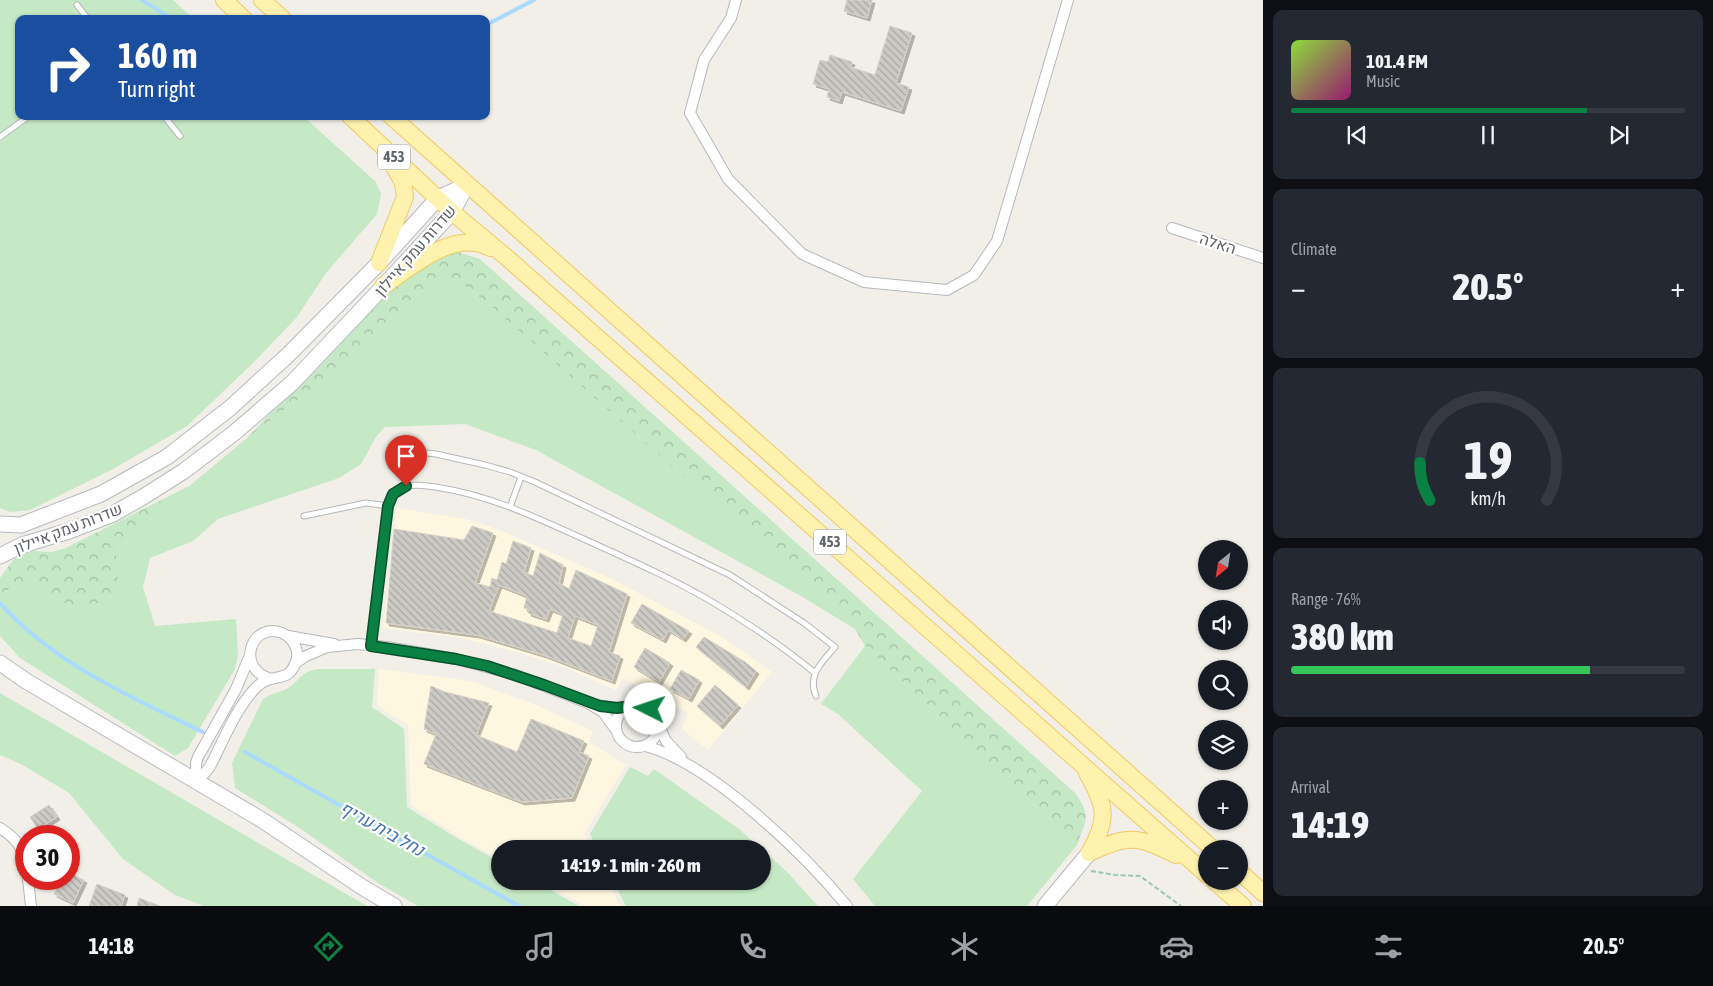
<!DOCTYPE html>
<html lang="en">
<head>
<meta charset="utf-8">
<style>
	body { margin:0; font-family:"Asap Condensed",Heebo,sans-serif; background:#242831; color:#f1f3f6; height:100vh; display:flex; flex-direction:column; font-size:19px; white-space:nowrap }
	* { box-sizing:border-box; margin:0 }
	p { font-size:16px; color:#9ea1a6 }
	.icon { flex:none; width:28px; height:28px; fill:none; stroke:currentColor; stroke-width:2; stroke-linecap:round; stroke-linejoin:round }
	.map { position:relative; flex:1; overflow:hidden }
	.details { display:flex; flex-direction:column; gap:10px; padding:10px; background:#0d0f14; width:450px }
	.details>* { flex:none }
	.guide { position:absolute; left:15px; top:15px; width:475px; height:105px; border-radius:10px; box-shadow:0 1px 4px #0004; background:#1a4fa0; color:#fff; overflow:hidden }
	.needle { width:32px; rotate:210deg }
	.controls { position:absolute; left:1198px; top:540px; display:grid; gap:10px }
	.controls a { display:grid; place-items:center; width:50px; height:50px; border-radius:50%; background:#171b24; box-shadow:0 1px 4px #0004; font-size:25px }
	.speed { position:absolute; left:15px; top:825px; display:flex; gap:10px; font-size:25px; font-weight:700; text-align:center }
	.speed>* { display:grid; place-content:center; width:65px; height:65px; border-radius:50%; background:#171b24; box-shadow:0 1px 4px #0004; line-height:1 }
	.speed .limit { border:8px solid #d22; background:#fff; color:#111 }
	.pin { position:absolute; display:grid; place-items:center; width:42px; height:42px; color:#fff; margin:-51px -21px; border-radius:50% 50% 50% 0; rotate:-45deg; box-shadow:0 0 5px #0007 }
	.pin .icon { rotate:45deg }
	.me { position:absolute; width:55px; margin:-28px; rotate:274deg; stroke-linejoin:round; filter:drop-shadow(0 0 4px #0008) }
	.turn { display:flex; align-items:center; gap:18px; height:105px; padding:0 20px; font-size:22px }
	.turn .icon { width:65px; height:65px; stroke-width:2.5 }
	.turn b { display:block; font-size:35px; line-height:42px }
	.big { font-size:38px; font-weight:800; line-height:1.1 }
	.details .card { flex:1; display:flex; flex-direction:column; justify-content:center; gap:8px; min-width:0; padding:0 18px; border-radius:10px; background:#242831 }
	.details .dial { align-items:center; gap:0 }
	.dial svg { height:130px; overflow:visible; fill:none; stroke:#363941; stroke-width:7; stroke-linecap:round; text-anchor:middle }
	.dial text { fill:#f1f3f6; stroke:none }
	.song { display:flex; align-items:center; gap:15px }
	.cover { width:60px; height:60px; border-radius:8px; background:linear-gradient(135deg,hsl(90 70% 55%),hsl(320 70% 35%)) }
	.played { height:5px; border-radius:2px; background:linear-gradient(90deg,#0b8043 75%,#363941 75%) }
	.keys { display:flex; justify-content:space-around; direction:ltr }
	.heat { display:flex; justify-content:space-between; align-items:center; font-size:28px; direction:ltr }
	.charge { height:8px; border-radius:4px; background:linear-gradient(90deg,#34c759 76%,#363941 0) }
	.trip { position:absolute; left:491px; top:840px; width:280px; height:50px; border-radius:25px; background:#171b24; box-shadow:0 1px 4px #0004; font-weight:800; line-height:50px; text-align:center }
	.dock { display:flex; height:80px; justify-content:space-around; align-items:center; background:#090b0e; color:#9ea1a6 }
	.dock .icon { width:35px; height:35px }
	.dock .active { color:#0b8043 }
	.dock b { font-size:22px; color:#f1f3f6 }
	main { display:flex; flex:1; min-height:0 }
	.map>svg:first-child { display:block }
</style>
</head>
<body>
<main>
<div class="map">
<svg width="1263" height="906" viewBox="0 0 1263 906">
	<defs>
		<pattern id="forest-crowns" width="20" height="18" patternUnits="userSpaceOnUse" patternTransform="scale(1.25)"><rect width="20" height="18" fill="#c5e8c5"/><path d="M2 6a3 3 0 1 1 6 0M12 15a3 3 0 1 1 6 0" fill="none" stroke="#a3c0a4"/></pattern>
		<pattern id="building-back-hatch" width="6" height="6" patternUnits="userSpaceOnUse" patternTransform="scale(1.25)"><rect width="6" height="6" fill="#cccac5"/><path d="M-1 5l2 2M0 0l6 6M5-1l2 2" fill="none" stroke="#a9a8a4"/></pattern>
		<filter id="shadow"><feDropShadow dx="3" dy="3" stdDeviation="0" flood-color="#0004"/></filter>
	</defs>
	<rect width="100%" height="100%" fill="#f1efe8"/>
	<path fill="#fef7e0" d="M397,508l69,11 34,11 110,48 112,59 50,35 -64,78 -26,-21 6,-16 -65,-35 -7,12 -55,-24 -55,-17 -50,-12 -73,-9z
		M379,669l92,12 65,24 57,26 -4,11 37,23 -42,69 8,15h-92v10l-42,-23 -47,-31 -3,-80 -31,-19z
		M540,881h68l12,25h-35z"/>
	<path fill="#c5e8c5" d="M0,0h173l21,19h-175v97h284l73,66 5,12 -4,20 -51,59 -29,44 -44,46 -66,63 -74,43 -83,41 -20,2 -10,-4z
		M443,276l15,5 31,23 366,325 -54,-33 -265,-146 -71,-26 -80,3 -9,10 -15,27 -22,14 -121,41 -25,22 -43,17 -7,29 12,39 81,-7 2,36 -3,14 -47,79 -13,8 -133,-84 -22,-14 -20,-22v-43l18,-7h13l41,21 60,-73 115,-96 60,-45 128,-114z
		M865,646l212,199 -50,61h-152l-22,-27 69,-88 -84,-77 -17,-10z
		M318,669h57l-3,38 32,22 3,78 48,30 45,25v19h34l45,25h-161l-40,-23 -80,-56 -63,-39 -3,-25 31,-64c8,-6 17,-6 25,-11 15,-10 10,-15 30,-19z
		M0,693l367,213h-163l-29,-11 -52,-36 -54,-66 -48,-29 -21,-9z
		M630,767l18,9 6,-7 85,60 22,20h-164l-7,-15z
		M763,850l25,23 30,33h-192l-13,-25h149z"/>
	<path fill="url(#forest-crowns)" d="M458,252l22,7 595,534c17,24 11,26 2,52l-212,-199 -10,-17 -366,-325 -31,-23 -15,-5 -8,3 -128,114 -60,45c27,-29 55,-58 83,-86 32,-33 82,-92 128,-100z
		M191,485l-59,49 -16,19 3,39 -24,12 -23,3 -41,-21h-13l-18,7v-15l13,-18 8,-6 10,-3 21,1 14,-4z"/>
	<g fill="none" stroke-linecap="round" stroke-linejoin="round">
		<path stroke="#aadaff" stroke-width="4" d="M142,0l27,17 12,2
			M486,25l48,-25
			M0,603c53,60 132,95 203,129
			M245,752l274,154"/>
	</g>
	<path fill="url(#building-back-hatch)" stroke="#d6d1c6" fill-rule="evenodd" filter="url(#shadow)" d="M847,0h25l-5,18 -23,-7z
		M890,26l22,7 -16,50 13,4 -8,24 -59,-19 -3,9 -12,-4 2,-8 -16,-5 7,-24 8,2 2,-7 22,7 -2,5 25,8z
		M472,526l21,7 -18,50 15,4 2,-9 5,2 5,-18 4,2 7,-23 18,7 -7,24 9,4 7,-23 23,12 -4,18 10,6 7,-19 51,24 -18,58 11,4 -8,25 -68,-26 -67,-20 -91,-12 8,-94 70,11zM499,585l28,11 -3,12 5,1 -1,4 18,6 4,-10 13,5 -6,19 -68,-22zM575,616l23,9 -7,21 -23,-8z
		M642,604l47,27 -6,8 -15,-9 -5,10 -32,-17z
		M704,637l41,25 11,9 -10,16 -50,-40z
		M645,648l25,15 -11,19 -25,-15z
		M681,670l18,10 -10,19 -19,-10z
		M715,685l23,20 -18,21 -23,-20z
		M431,686l14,6 44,11 -13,32 41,17 14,-33 53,22 -5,11 10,4 -17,42 -50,4 -98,-38 12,-30 -12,-5z
		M49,805l8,12 -19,12 -8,-12z
		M69,873l15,7 -11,23 -19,-9 8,-15h7z
		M97,884l28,11 -4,11h-32z
		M139,898l21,8h-23z"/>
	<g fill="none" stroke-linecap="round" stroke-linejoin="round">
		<defs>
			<path id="lane" d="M77,5l11,14
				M164,116l16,20
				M0,137l29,-21
				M418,452l18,2 49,11 25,7 25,10 195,93 74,48 31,24c-13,15 -28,28 -19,49
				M510,507l11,-30
				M304,516l62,-13 22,3
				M371,645l19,-145c4,-7 9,-13 17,-14 11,-2 23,0 34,2 51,8 98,31 145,52 42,19 83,37 123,60 37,22 73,45 106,73"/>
			<path id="street" d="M736,0l-5,18 -27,42 -14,53 38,66 74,75 62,28 83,8 27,-15 23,-34 71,-241
				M1172,228l91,30
				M288,636l46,8
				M296,663l8,-6 23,-10 31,-3 29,3 69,12 60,16 72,28 15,9 13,18
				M616 726a21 21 0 1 1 42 0a21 21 0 1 1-42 0Z
				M597,705l20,3 12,-1
				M659,726l7,15 15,16
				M645,746c66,17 159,108 202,160
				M196,781c15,-11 17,-21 25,-37 9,-18 18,-37 31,-52 5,-6 11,-12 19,-13 11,-3 19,-2 24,-15 6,-11 -1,-26 -13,-31 -30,-12 -48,35 -11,46
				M196,781v-18l2,-6 38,-68 14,-34
				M0,828c16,10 22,18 26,36
				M28,879l3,27"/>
			<path id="secondary" d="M0,524l21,1 80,-31 66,-37 63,-49 59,-54 90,-91 59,-65 29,-13
				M0,556l22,-11 47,-14 44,-17 30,-17 41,-26 50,-38 58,-50 89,-94 71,-77 15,-27
				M0,663l26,18 236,139 100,67 32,19
				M1045,906l44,-53"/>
			<path id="primary" d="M224,0l20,19
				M262,0l21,19
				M350,116l102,96 53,44 701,618
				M391,116l822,733
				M379,263l26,-66 -2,-14 -13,-24
				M383,286c29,-19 71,-58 107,-38
				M1087,773c19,33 22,46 2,80
				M1089,853c40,-19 49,-17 87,2
				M1239,871l24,22
				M1214,881l29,25"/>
		</defs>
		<use href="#lane" stroke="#b5b8bc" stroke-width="7"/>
		<use href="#street" stroke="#b5b8bc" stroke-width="12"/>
		<use href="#secondary" stroke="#b6babf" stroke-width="17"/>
		<use href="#primary" stroke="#f2c960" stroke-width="18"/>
		<path stroke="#9cc7a9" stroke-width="2" stroke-dasharray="5 2.5" stroke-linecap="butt" d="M1091,871l24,4 25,1 41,30"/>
		<use href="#lane" stroke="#fff" stroke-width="5"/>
		<use href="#street" stroke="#fff" stroke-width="10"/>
		<use href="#secondary" stroke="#fff" stroke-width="15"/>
		<use href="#primary" stroke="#fff2af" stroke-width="16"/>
	</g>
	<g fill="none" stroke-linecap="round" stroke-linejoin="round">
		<defs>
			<path id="route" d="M406,486l-13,8 -5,12 -17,140 85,13 31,7 57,19 56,21 17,2 21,-3 12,4"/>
		</defs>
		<use href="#route" stroke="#07532c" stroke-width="12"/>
		<use href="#route" stroke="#0b8043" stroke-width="9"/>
	</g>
	<g text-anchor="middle" stroke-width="4.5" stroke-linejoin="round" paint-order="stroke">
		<g fill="#fff" stroke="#8f9295" stroke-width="1">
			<rect x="378" y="144.5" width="32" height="25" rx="4"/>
			<rect x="814" y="529.5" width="32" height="25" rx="4"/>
		</g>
		<g font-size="15" font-weight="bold" fill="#5f6368">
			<text x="394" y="162">453</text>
			<text x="830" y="547">453</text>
		</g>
		<g font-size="16" fill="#5f6368" stroke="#fff">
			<text transform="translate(1218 243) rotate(18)" y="6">האלה</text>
			<text transform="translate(415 250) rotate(-49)" y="6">שדרות עמק איילון</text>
			<text transform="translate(68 528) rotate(-21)" y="6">שדרות עמק איילון</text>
		</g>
		<g font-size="18" font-style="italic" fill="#4174aa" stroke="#fff">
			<text transform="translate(382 829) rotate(29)" y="6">נחל בית עריף</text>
		</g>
	</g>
</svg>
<div class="controls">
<a><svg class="needle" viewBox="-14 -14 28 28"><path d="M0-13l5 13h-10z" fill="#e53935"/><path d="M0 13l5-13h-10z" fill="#9ea1a6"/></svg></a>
<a><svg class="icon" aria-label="sound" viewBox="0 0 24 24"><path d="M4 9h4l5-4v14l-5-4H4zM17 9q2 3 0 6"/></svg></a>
<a><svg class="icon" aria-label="search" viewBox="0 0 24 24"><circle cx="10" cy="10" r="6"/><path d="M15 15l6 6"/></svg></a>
<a><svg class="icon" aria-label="layers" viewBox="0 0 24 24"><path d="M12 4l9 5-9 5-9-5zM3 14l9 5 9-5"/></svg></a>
<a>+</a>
<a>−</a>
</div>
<div class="speed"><div class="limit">30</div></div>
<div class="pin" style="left:406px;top:486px;background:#d93025"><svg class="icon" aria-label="arrive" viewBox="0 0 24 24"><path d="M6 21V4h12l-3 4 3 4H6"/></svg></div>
<svg class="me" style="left:650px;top:709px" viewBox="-20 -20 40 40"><circle r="19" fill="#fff"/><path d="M0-13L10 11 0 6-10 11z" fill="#0b8043"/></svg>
<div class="trip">14:19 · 1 min · 260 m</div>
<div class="guide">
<div class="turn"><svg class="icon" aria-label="right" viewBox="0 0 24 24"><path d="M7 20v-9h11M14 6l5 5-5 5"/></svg><div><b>160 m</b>Turn right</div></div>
</div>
</div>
<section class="details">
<div class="card">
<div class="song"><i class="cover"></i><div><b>101.4 FM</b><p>Music</p></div></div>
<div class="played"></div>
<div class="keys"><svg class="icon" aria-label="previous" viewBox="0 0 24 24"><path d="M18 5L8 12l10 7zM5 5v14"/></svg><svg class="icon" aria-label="pause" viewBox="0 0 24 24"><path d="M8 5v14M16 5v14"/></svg><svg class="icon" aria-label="next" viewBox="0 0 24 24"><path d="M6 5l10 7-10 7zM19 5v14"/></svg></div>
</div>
<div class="card"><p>Climate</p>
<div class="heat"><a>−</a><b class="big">20.5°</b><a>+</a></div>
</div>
<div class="card dial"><svg viewBox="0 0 100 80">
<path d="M14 69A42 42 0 1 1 86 69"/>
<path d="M14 69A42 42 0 0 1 8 46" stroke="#0b8043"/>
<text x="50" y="56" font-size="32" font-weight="700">19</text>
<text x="50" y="72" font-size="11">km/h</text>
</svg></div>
<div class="card"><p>Range · 76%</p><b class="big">380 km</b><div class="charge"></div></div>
<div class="card"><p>Arrival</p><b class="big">14:19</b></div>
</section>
</main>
<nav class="dock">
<b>14:18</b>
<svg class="icon active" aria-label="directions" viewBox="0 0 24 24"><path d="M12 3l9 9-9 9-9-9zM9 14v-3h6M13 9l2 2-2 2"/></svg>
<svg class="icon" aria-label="music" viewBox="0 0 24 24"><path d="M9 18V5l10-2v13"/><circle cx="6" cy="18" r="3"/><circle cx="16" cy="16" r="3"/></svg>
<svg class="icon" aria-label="phone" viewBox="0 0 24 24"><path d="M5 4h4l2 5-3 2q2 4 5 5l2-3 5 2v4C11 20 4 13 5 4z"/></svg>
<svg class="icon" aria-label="climate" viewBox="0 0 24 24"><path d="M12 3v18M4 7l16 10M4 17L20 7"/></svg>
<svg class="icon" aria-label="car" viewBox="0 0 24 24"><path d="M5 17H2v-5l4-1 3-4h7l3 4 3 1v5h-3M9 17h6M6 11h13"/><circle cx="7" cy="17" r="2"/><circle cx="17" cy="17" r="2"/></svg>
<svg class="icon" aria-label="filters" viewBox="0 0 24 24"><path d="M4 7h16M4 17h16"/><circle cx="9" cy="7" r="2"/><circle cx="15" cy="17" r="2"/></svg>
<b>20.5°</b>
</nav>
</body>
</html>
